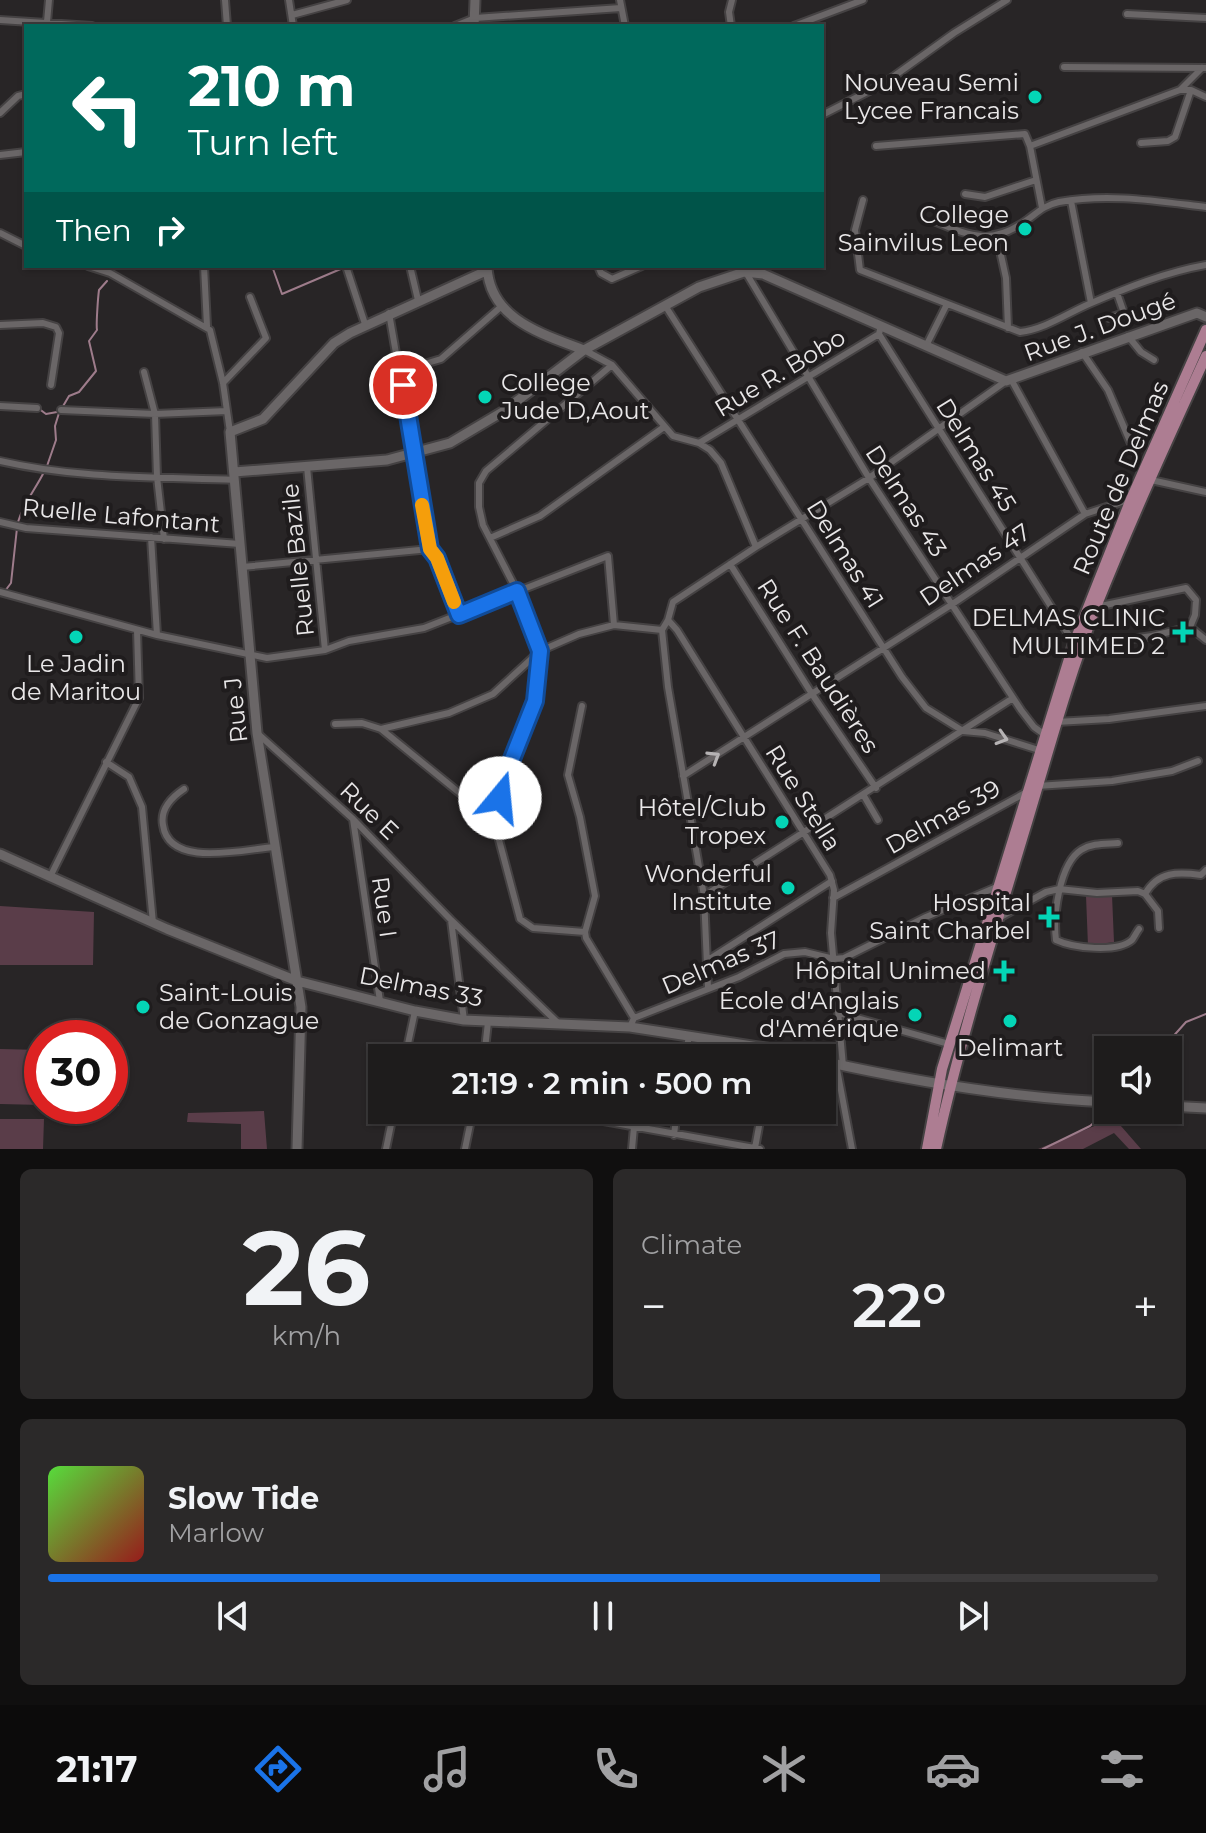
<!DOCTYPE html>
<html lang="en">
<head>
<meta charset="utf-8">
<style>
	body { margin:0; font-family:Montserrat,sans-serif; background:#2b2929; color:#f1f3f6; height:100vh; display:flex; flex-direction:column; font-size:30px; white-space:nowrap }
	* { box-sizing:border-box; margin:0 }
	p { font-size:26px; color:#a1a1a3 }
	.icon { flex:none; width:44px; height:44px; fill:none; stroke:currentColor; stroke-width:2; stroke-linecap:round; stroke-linejoin:round }
	.map { position:relative; height:1149px; overflow:hidden }
	.side { display:flex; flex-direction:column; gap:20px; padding:20px; background:#100f0f; flex:1 }
	.side>* { flex:none }
	.guide { position:absolute; left:24px; top:24px; width:800px; height:244px; border-radius:0px; box-shadow:0 2px 6px #0004,0 0 0 2px #3c3a3b; background:#00695c; color:#fff; overflow:hidden }
	.tools { position:absolute; left:1094px; top:1036px; display:grid; gap:16px }
	.tools a { display:grid; place-items:center; width:88px; height:88px; border-radius:0px; background:#1e1c1c; box-shadow:0 2px 6px #0004,0 0 0 2px #3c3a3b; font-size:40px }
	.speed { position:absolute; left:24px; top:1020px; display:flex; gap:16px; font-size:40px; font-weight:700; text-align:center }
	.speed>* { display:grid; place-content:center; width:104px; height:104px; border-radius:50%; background:#1e1c1c; box-shadow:0 2px 6px #0004,0 0 0 2px #3c3a3b; line-height:1 }
	.speed .limit { border:12px solid #d22; background:#fff; color:#111 }
	.pin { position:absolute; display:grid; place-items:center; width:68px; height:68px; color:#fff; margin:-34px; border:4px solid #fff; border-radius:50%; box-shadow:0 2px 8px #0007 }
	.me { position:absolute; width:88px; margin:-44px; rotate:17deg; stroke-linejoin:round; filter:drop-shadow(0 0 6px #0008) }
	.turn { display:flex; align-items:center; gap:28px; height:168px; padding:0 32px; font-size:36px }
	.turn .icon { width:104px; height:104px; stroke-width:2.5 }
	.turn b { display:block; font-size:56px; line-height:68px }
	.then { display:flex; align-items:center; height:76px; padding:0 32px; background:#0003; gap:16px; font-size:30px }
	.big { font-size:60px; font-weight:600; line-height:1.1 }
	.side .tile { flex:1; display:flex; flex-direction:column; justify-content:center; gap:12px; min-width:0; padding:0 28px; border-radius:12px; background:#2b2929 }
	.side .dial { align-items:center; gap:0 }
	.dial b { font-size:104px; line-height:1 }
	.song { display:flex; align-items:center; gap:24px }
	.cover { width:96px; height:96px; border-radius:12px; background:linear-gradient(135deg,hsl(110 70% 55%),hsl(0 70% 35%)) }
	.played { height:8px; border-radius:4px; background:linear-gradient(90deg,#1a73e8 75%,#3c3a3b 75%) }
	.keys { display:flex; justify-content:space-around; direction:ltr }
	.heat { display:flex; justify-content:space-between; align-items:center; font-size:44px; direction:ltr }
	.side .tiles { flex:1; display:grid; gap:20px; grid-template-columns:1fr 1fr }
	.tile:last-child { grid-column:span 2 }
	.trip { position:absolute; left:368px; top:1044px; width:468px; height:80px; border-radius:0px; background:#1e1c1c; box-shadow:0 2px 6px #0004,0 0 0 2px #3c3a3b; font-weight:600; line-height:80px; text-align:center }
	.dock { display:flex; height:128px; justify-content:space-around; align-items:center; background:#0c0b0b; color:#a1a1a3 }
	.dock .icon { width:56px; height:56px }
	.dock .active { color:#1a73e8 }
	.dock b { font-size:36px; color:#f1f3f6 }
	.map>svg:first-child { display:block }
</style>
</head>
<body>
<div class="map">
<svg width="1206" height="1149" viewBox="0 0 1206 1149">
	<rect width="100%" height="100%" fill="#282526"/>
	<path fill="#5a3d49" d="M1112,895l2,47 -26,4 -2,-50z
		M0,906l94,6 -1,53h-93z
		M0,1049l42,1v55l-42,-1z
		M110,1050h10l-1,56h-32h23z
		M264,1111l3,38h-26v-25l-54,-2 1,-9z
		M1114,1118l27,31h-12l-15,-16 -31,16h-45z
		M0,1119h44l-1,30h-43z"/>
	<g fill="none" stroke-linecap="round" stroke-linejoin="round">
		<path stroke="#9e7c8b" stroke-width="2" d="M272,266l10,28 61,-26
			M38,408l8,6 11,-2
			M47,466l9,-26 -1,-14 4,-13 10,-17 10,-4 17,-21 -7,-30 8,-11c-1,-5 1,-33 2,-40l8,-9
			M18,522c6,-20 17,-32 26,-50
			M5,591l6,-8 6,-55
			M1161,1050l25,-28 20,-8
			M1043,1149l47,-23 19,-16"/>
		<defs>
			<path id="street" d="M225,0l2,26
				M289,0l4,26
				M620,0l5,26
				M1127,14l79,4
				M292,15l55,-15
				M0,20l92,6
				M47,22l2,-22
				M455,26l20,-8 146,-10
				M731,26l-2,-14 3,-12
				M794,26l69,-26
				M1064,67l142,1
				M1180,90l22,-22
				M0,113l18,-17 8,-2
				M822,115l61,-31 71,-51 53,-33
				M1141,143l27,-2 7,-4 16,-47
				M876,146l149,-12 5,12 12,62
				M1030,146l150,-56h11l15,7
				M0,155l26,-3
				M965,194l20,3 51,-17
				M863,200l-8,30 5,40 160,62c25,-3 46,-18 69,-28 37,-16 77,-32 117,-39
				M1071,201l20,102
				M936,222c36,15 57,23 91,-2 11,-8 18,-15 32,-18 50,-9 97,-1 147,5
				M0,233l26,13
				M997,237l9,41 2,50
				M88,266l22,7 100,57 13,53 7,49
				M204,266l3,60
				M346,266l19,58
				M410,266l8,34
				M598,266l3,7 11,6 30,-13
				M742,266l127,212 152,232 13,17 14,10
				M666,307l236,370 24,31 37,23 22,2 57,18
				M389,313l41,236 7,9 22,57
				M1109,318l15,-5 -7,-20
				M0,325l43,-2 13,4 3,6 -8,52
				M881,325l-2,9 195,309 8,3 70,-10 38,-9 5,-12 1,-15 -10,-12 -90,19
				M1128,336l13,16 13,8
				M927,344l20,-40
				M584,350l28,15 61,71 26,7 11,7 11,13 35,84
				M1082,352l26,38 27,63
				M401,371l40,-12 62,-54
				M144,372l11,42 2,63 7,62
				M1012,381l73,133
				M223,383l43,-45 -16,-41
				M0,406l37,2
				M61,410l94,4 72,-3
				M699,443l180,-109
				M0,461c78,18 156,16 235,19
				M307,467l18,183
				M1151,480l55,12
				M0,522l26,6 214,16
				M151,537l6,98
				M490,538l50,-22 124,-89
				M730,564l82,130 64,94
				M242,567l188,-18
				M0,592l157,43 110,23 58,-8 24,-9 75,-13 184,-72 6,69
				M668,620l9,10 153,245 4,15 -3,43 12,133
				M1190,627l16,13
				M662,630l6,-10 5,-18 83,-55 113,-69 137,-97
				M662,630l6,57 36,209 4,92
				M582,706l-14,69 12,42 15,79 -10,36
				M1056,722l53,-3 97,-13
				M335,724l27,-1 19,6 113,92 26,98 13,9 52,4 1,6 48,80 -4,9
				M381,729l68,-16 44,-19 47,-43 39,-17 35,-9 48,5
				M257,733l96,86 98,101 108,104
				M106,762l23,15 13,30 11,116
				M683,776l268,-171 134,-91 46,-15
				M1037,786l75,-5 60,-10 26,-10
				M184,789c-12,8 -24,20 -21,36 6,44 81,24 112,22
				M864,796l14,24
				M353,819l27,182
				M494,821l12,-47 29,-73 5,-50 -23,-60 -34,-66 -4,-18v-24l7,-12 126,-106
				M1118,843c-13,1 -26,0 -37,7 -22,14 -28,67 -25,90 17,8 61,13 76,0 1,-1 6,-10 7,-11
				M50,877l89,-179 -2,-68
				M1145,894c13,-23 33,-22 56,-19l5,-5
				M704,896l309,-198
				M833,898l194,-106
				M997,919l49,-27 13,-3 38,4 41,-2 7,3 13,17 1,17
				M451,920l13,100
				M708,960l124,-79
				M839,1013l110,31
				M634,1018l105,-41 45,-23 21,-2 29,7 10,-1 82,-41 73,-31
				M405,1058l10,-47
				M484,1058l4,-36
				M685,1058l4,-22
				M836,1064l16,85
				M542,1110l218,39
				M674,1135l3,-25
				M755,1148l7,-38
				M386,1149l8,-39
				M465,1149l8,-39
				M632,1149l2,-22"/>
			<path id="secondary" d="M474,26l1,-26
				M487,267c3,53 56,67 97,83
				M234,472l153,-12 63,-17 54,-32 80,-61 115,-63 45,-15 19,2 243,107 191,-68 9,4
				M0,854l167,75 130,52 118,30 49,9 166,7 142,22 39,9
				M822,1061c90,20 194,37 286,41
				M1168,1106l38,2
				M297,1149l4,-142 -44,-274 -27,-301 33,-13 71,-76 16,-10 136,-62"/>
			<path id="primary" d="M927,1149l15,-80 132,-426 57,-144 75,-169
				M936,1149c23,-105 55,-207 86,-310 24,-78 44,-156 74,-232 34,-85 72,-168 110,-251"/>
		</defs>
		<use href="#street" stroke="#454243" stroke-width="10"/>
		<use href="#secondary" stroke="#454243" stroke-width="13"/>
		<use href="#primary" stroke="#454243" stroke-width="14"/>
		<use href="#street" stroke="#6a6667" stroke-width="6"/>
		<use href="#secondary" stroke="#6a6667" stroke-width="9"/>
		<use href="#primary" stroke="#ad7d92" stroke-width="10"/>
	</g>
	<defs><path id="oneway-chevron" d="M-2-3.5L2.5 0L-2 3.5" fill="none" stroke-width="1.6" stroke-linecap="round" stroke-linejoin="round" transform="scale(2)"/></defs>
	<g stroke="#b6b3b4">
		<use href="#oneway-chevron" transform="translate(1002 738) rotate(17)"/>
		<use href="#oneway-chevron" transform="translate(714 757) rotate(-32)"/>
	</g>
	<g fill="none" stroke-linecap="round" stroke-linejoin="round">
		<defs>
			<path id="route" d="M403,385l27,164 7,9 22,57 58,-24 23,60 -5,50 -29,73 -6,24"/>
		</defs>
		<use href="#route" stroke="#114b97" stroke-width="20"/>
		<use href="#route" stroke="#1a73e8" stroke-width="14"/>
		<path stroke="#f59e0b" stroke-width="14" d="M422,505l8,44 7,9 17,44"/>
	</g>
	<g fill="#04d5b6" stroke="#1f1c1d" stroke-width="3">
		<circle cx="1035" cy="97" r="8"/>
		<circle cx="1025" cy="229" r="8"/>
		<circle cx="485" cy="397" r="8"/>
		<path d="M1179 620h8v8h8v8h-8v8h-8v-8h-8v-8h8z"/>
		<circle cx="76" cy="637" r="8"/>
		<circle cx="782" cy="822" r="8"/>
		<circle cx="788" cy="888" r="8"/>
		<path d="M1045 905h8v8h8v8h-8v8h-8v-8h-8v-8h8z"/>
		<path d="M1000 959h8v8h8v8h-8v8h-8v-8h-8v-8h8z"/>
		<circle cx="143" cy="1007" r="8"/>
		<circle cx="915" cy="1015" r="8"/>
		<circle cx="1010" cy="1021" r="8"/>
	</g>
	<g text-anchor="middle" stroke-width="8" stroke-linejoin="round" paint-order="stroke">
		<g font-size="24" fill="#e9e7e8" stroke="#1f1c1d" text-anchor="end">
			<text x="1019" y="91">Nouveau Semi<tspan x="1019" dy="28">Lycee Francais</tspan></text>
			<text x="1009" y="223">College<tspan x="1009" dy="28">Sainvilus Leon</tspan></text>
			<text x="501" y="391" text-anchor="start">College<tspan x="501" dy="28">Jude D,Aout</tspan></text>
			<text x="1165" y="626">DELMAS CLINIC<tspan x="1165" dy="28">MULTIMED 2</tspan></text>
			<text x="76" y="672" text-anchor="middle">Le Jadin<tspan x="76" dy="28">de Maritou</tspan></text>
			<text x="766" y="816">Hôtel/Club<tspan x="766" dy="28">Tropex</tspan></text>
			<text x="772" y="882">Wonderful<tspan x="772" dy="28">Institute</tspan></text>
			<text x="1031" y="911">Hospital<tspan x="1031" dy="28">Saint Charbel</tspan></text>
			<text x="986" y="979">Hôpital Unimed</text>
			<text x="159" y="1001" text-anchor="start">Saint-Louis<tspan x="159" dy="28">de Gonzague</tspan></text>
			<text x="899" y="1009">École d'Anglais<tspan x="899" dy="28">d'Amérique</tspan></text>
			<text x="1010" y="1056" text-anchor="middle">Delimart</text>
		</g>
		<g font-size="24" fill="#e9e7e8" stroke="#1f1c1d">
			<text transform="translate(1100 327) rotate(-20)" y="8">Rue J. Dougé</text>
			<text transform="translate(780 373) rotate(-31)" y="8">Rue R. Bobo</text>
			<text transform="translate(976 455) rotate(58)" y="8">Delmas 45</text>
			<text transform="translate(1121 478) rotate(-67)" y="8">Route de Delmas</text>
			<text transform="translate(906 501) rotate(57)" y="8">Delmas 43</text>
			<text transform="translate(121 516) rotate(5)" y="8">Ruelle Lafontant</text>
			<text transform="translate(845 554) rotate(58)" y="8">Delmas 41</text>
			<text transform="translate(298 560) rotate(-96)" y="8">Ruelle Bazile</text>
			<text transform="translate(975 565) rotate(-34)" y="8">Delmas 47</text>
			<text transform="translate(818 666) rotate(57)" y="8">Rue F. Baudières</text>
			<text transform="translate(236 710) rotate(-96)" y="8">Rue J</text>
			<text transform="translate(803 798) rotate(58)" y="8">Rue Stella</text>
			<text transform="translate(369 811) rotate(44)" y="8">Rue E</text>
			<text transform="translate(943 817) rotate(-29)" y="8">Delmas 39</text>
			<text transform="translate(384 907) rotate(82)" y="8">Rue I</text>
			<text transform="translate(721 963) rotate(-23)" y="8">Delmas 37</text>
			<text transform="translate(421 987) rotate(11)" y="8">Delmas 33</text>
		</g>
	</g>
</svg>
<div class="tools">
<a><svg class="icon" aria-label="sound" viewBox="0 0 24 24"><path d="M4 9h4l5-4v14l-5-4H4zM17 9q2 3 0 6"/></svg></a>
</div>
<div class="speed"><div class="limit">30</div></div>
<div class="pin" style="left:403px;top:385px;background:#d93025"><svg class="icon" aria-label="arrive" viewBox="0 0 24 24"><path d="M6 21V4h12l-3 4 3 4H6"/></svg></div>
<svg class="me" style="left:500px;top:798px" viewBox="-20 -20 40 40"><circle r="19" fill="#fff"/><path d="M0-13L10 11 0 6-10 11z" fill="#1a73e8"/></svg>
<div class="trip">21:19 · 2 min · 500 m</div>
<div class="guide">
<div class="turn"><svg class="icon" aria-label="left" viewBox="0 0 24 24"><path d="M17 20v-9H6M10 6l-5 5 5 5"/></svg><div><b>210 m</b>Turn left</div></div>
<div class="then">Then<svg class="icon" aria-label="right" viewBox="0 0 24 24"><path d="M7 20v-9h11M14 6l5 5-5 5"/></svg></div>
</div>
</div>
<section class="side">
<div class="tiles">
<div class="tile dial"><b>26</b><p>km/h</p></div>
<div class="tile"><p>Climate</p>
<div class="heat"><a>−</a><b class="big">22°</b><a>+</a></div>
</div>
<div class="tile">
<div class="song"><i class="cover"></i><div><b>Slow Tide</b><p>Marlow</p></div></div>
<div class="played"></div>
<div class="keys"><svg class="icon" aria-label="previous" viewBox="0 0 24 24"><path d="M18 5L8 12l10 7zM5 5v14"/></svg><svg class="icon" aria-label="pause" viewBox="0 0 24 24"><path d="M8 5v14M16 5v14"/></svg><svg class="icon" aria-label="next" viewBox="0 0 24 24"><path d="M6 5l10 7-10 7zM19 5v14"/></svg></div>
</div>
</div>
</section>
<nav class="dock">
<b>21:17</b>
<svg class="icon active" aria-label="directions" viewBox="0 0 24 24"><path d="M12 3l9 9-9 9-9-9zM9 14v-3h6M13 9l2 2-2 2"/></svg>
<svg class="icon" aria-label="music" viewBox="0 0 24 24"><path d="M9 18V5l10-2v13"/><circle cx="6" cy="18" r="3"/><circle cx="16" cy="16" r="3"/></svg>
<svg class="icon" aria-label="phone" viewBox="0 0 24 24"><path d="M5 4h4l2 5-3 2q2 4 5 5l2-3 5 2v4C11 20 4 13 5 4z"/></svg>
<svg class="icon" aria-label="climate" viewBox="0 0 24 24"><path d="M12 3v18M4 7l16 10M4 17L20 7"/></svg>
<svg class="icon" aria-label="car" viewBox="0 0 24 24"><path d="M5 17H2v-5l4-1 3-4h7l3 4 3 1v5h-3M9 17h6M6 11h13"/><circle cx="7" cy="17" r="2"/><circle cx="17" cy="17" r="2"/></svg>
<svg class="icon" aria-label="filters" viewBox="0 0 24 24"><path d="M4 7h16M4 17h16"/><circle cx="9" cy="7" r="2"/><circle cx="15" cy="17" r="2"/></svg>
</nav>
</body>
</html>
